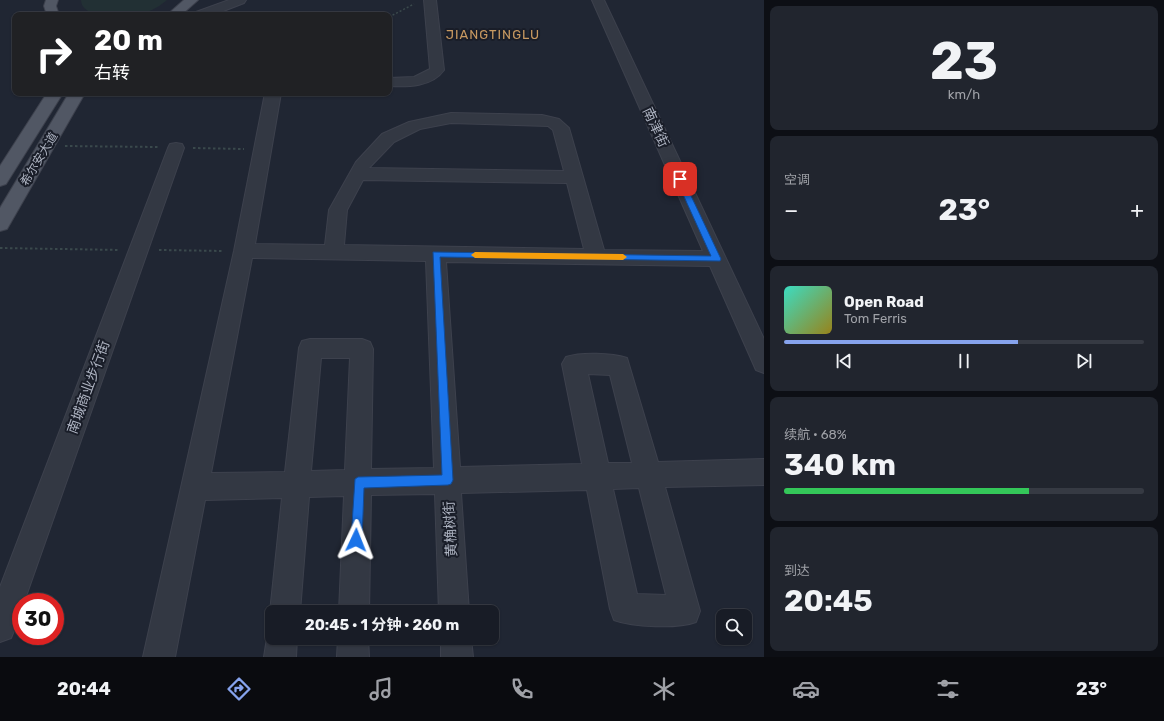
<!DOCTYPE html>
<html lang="zh">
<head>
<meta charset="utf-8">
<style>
	body { margin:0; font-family:Rubik,"Noto Sans SC",sans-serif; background:#21252e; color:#f1f3f6; height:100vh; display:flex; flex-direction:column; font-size:15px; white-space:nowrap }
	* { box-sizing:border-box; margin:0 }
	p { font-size:13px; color:#9fa1a7 }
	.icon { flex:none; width:22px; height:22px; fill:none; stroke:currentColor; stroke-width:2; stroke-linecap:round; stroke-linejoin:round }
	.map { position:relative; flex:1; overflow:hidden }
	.details { display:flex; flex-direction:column; gap:6px; padding:6px; background:#0d0f15; width:400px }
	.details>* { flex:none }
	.top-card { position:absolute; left:12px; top:12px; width:380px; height:84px; border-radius:8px; box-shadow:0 1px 3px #0004,0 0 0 1px #363a43; background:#202124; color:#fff; overflow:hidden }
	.controls { position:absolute; left:716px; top:609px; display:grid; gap:8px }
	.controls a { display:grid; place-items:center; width:36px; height:36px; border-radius:8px; background:#181c26; box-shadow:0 1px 3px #0004,0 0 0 1px #363a43; font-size:20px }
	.speed { position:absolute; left:12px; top:593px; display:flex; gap:8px; font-size:20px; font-weight:700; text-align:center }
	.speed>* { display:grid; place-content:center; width:52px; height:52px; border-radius:50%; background:#181c26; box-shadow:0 1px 3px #0004,0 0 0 1px #363a43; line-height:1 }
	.speed .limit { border:6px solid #d22; background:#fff; color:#111 }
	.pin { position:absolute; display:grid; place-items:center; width:34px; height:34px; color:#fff; margin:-17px; border-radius:8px; box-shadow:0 2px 6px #0006 }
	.me { position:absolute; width:44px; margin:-22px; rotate:2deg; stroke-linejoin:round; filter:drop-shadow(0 0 3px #0008) }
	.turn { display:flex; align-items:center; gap:14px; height:84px; padding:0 16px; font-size:18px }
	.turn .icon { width:52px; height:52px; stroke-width:2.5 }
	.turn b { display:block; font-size:28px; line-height:34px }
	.big { font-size:30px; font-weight:700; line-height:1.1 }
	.details .widget { flex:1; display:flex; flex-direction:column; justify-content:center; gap:6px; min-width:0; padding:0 14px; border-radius:8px; background:#21252e }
	.details .dial { align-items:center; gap:0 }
	.dial b { font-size:52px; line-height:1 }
	.song { display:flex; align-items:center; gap:12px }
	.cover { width:48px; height:48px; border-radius:6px; background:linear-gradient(135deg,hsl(170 70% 55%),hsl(50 70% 35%)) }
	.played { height:4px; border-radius:2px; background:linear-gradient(90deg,#86a3ed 65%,#363a43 65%) }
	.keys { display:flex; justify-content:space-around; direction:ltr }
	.heat { display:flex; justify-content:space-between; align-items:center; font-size:22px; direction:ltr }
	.charge { height:6px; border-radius:3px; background:linear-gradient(90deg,#34c759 68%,#363a43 0) }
	.trip { position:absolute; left:265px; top:605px; width:234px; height:40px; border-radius:8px; background:#181c26; box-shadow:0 1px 3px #0004,0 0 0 1px #363a43; font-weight:700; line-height:40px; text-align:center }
	.tabs { display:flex; height:64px; justify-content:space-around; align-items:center; background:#0a0b0f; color:#9fa1a7 }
	.tabs .icon { width:28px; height:28px }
	.tabs .selected { color:#86a3ed }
	.tabs b { font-size:18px; color:#f1f3f6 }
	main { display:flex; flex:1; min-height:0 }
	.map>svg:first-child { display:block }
</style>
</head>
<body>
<main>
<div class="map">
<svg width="764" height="657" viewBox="0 0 764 657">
	<rect width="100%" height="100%" fill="#202633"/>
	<path fill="#223034" d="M81,0h86c-9,8 -20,13 -31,15 -14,2 -55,4 -55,-15z"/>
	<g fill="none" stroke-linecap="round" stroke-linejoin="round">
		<defs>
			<path id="minor" d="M424,0h12l8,70c-12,17 -36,17 -55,16v-8l25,-1 16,-8z
				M592,0h12l160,339v34l-8,-3 -46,-104 -264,-4 14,205 122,-3 -20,-100 4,-7c15,-5 46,-4 61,1l31,104 106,-3v26l-99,2 35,124 -4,11c-19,7 -63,5 -82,-2l-4,-11 -23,-119 -126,3 8,119h-30l-4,-118 -64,1 -2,117h-30l5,-116 -35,1 -9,115h-28v5l-2,-5 12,-114 -77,2 -30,157h-32l91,-406 31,-158h16l-26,151 70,1 4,-35 27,-48 26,-28 27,-12 42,-9 91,2 17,4 10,9 35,122 99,1zM451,123l97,3 5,4 11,41 -195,-3 25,-26 26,-13zM363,180l204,3 17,66 -240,-4 3,-35zM252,258l174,3 8,207 -63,1 2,-120 -3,-7 -8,-3h-52l-8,2 -3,7 -14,124 -74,1zM321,358h29l-5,112 -34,1zM588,374l22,1 22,88h-24zM639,488l27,107 -29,-1 -24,-105z
				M176,143l6,1 2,4 -160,454h-3c0,13 -5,24 -10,36l-11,4v-55l168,-439 2,-4z
				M271,627l1,11h25l-1,19h-32l3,-19z
				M338,638h30l1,19h-32z
				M441,638h30l2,19h-32z"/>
			<path id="tertiary" d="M229,0h17l-2,3 -31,12h-18l1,-3z"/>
			<path id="primary" d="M46,0h12l-2,6 3,9h-12l-3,-9z
				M184,0h14l-17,15h-14z
				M47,93h16l-57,91 -6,2v-20z
				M69,93h16l-78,136 -7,2v-23z"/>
		</defs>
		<use href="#minor" stroke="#3d414d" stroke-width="2"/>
		<use href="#tertiary" stroke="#3d414d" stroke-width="2"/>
		<use href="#primary" stroke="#3d414d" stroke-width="2"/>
		<path stroke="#3a494c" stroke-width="1.5" stroke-dasharray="2 2" stroke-linecap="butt" d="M389,17l25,-13"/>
		<path stroke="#3a494c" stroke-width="2" stroke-dasharray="2.5 2.5" stroke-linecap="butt" d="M65,146l93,1
			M193,148l51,1
			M0,248l120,2
			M159,250l65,1"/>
		<use href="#minor" fill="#333843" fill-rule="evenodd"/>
		<use href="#tertiary" fill="#333843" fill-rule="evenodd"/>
		<use href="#primary" fill="#515764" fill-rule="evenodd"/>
	</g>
	<path fill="#1a73e8" stroke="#114b97" d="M680,176l3,3 38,80 -1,2 -280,-4 13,223 -2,4 -3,1 -84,3 -2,52 -1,4 -5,2 -4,-2 -1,-4 4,-61 3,-2 84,-2 -9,-223 278,4 -35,-77z"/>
	<path fill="#f59e0b" d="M475,252l148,2 4,3 -4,3 -148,-2 -4,-3z"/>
	<g text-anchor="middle" stroke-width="4" stroke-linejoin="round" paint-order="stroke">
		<g font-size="12" fill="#adb3c1" stroke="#191d28">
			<text transform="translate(39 159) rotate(-59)" y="4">希尔安大道</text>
		</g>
		<g font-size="13" letter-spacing="1" fill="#c89961" stroke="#191d28">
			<text x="493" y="39">JIANGTINGLU</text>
		</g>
		<g font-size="14" fill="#adb3c1" stroke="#191d28">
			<text transform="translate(656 127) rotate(65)" y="5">南津街</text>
			<text transform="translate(88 387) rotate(-70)" y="5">南城商业步行街</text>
			<text transform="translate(450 529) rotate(-93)" y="5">黄桷树街</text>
		</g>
	</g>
</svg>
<div class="controls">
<a><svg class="icon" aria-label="search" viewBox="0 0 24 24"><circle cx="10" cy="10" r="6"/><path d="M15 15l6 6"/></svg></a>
</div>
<div class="speed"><div class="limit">30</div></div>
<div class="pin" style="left:680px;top:179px;background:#d93025"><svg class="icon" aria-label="arrive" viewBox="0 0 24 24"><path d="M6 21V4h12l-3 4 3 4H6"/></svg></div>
<svg class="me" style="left:356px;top:540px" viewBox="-20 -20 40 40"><path d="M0-17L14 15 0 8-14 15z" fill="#1a73e8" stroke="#fff" stroke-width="4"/></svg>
<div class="trip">20:45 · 1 分钟 · 260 m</div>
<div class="top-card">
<div class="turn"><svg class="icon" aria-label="right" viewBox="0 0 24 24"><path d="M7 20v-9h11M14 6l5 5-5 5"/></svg><div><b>20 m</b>右转</div></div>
</div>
</div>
<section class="details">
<div class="widget dial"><b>23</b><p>km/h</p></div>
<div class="widget"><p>空调</p>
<div class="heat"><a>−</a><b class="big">23°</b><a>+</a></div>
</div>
<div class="widget">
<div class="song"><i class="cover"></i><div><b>Open Road</b><p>Tom Ferris</p></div></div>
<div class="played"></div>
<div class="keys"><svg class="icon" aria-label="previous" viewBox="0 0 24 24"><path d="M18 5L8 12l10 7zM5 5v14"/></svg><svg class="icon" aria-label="pause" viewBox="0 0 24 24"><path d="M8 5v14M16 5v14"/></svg><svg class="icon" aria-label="next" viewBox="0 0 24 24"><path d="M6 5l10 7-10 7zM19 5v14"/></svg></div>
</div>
<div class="widget"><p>续航 · 68%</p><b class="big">340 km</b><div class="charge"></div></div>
<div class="widget"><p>到达</p><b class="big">20:45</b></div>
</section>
</main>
<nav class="tabs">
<b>20:44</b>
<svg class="icon selected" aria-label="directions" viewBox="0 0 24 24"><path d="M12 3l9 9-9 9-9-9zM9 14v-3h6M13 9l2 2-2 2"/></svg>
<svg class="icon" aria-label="music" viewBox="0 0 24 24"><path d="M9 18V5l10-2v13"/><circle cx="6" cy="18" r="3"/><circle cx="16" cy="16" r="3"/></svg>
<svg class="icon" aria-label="phone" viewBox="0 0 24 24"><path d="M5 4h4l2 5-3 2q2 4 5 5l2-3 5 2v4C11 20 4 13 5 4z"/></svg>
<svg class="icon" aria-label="climate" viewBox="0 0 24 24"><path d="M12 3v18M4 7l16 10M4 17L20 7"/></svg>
<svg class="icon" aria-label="car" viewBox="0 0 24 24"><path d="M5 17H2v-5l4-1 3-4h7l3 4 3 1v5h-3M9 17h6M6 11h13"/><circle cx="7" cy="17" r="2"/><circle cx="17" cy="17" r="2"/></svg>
<svg class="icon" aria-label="filters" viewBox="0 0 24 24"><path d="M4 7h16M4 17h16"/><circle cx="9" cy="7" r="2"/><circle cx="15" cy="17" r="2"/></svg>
<b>23°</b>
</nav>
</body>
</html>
